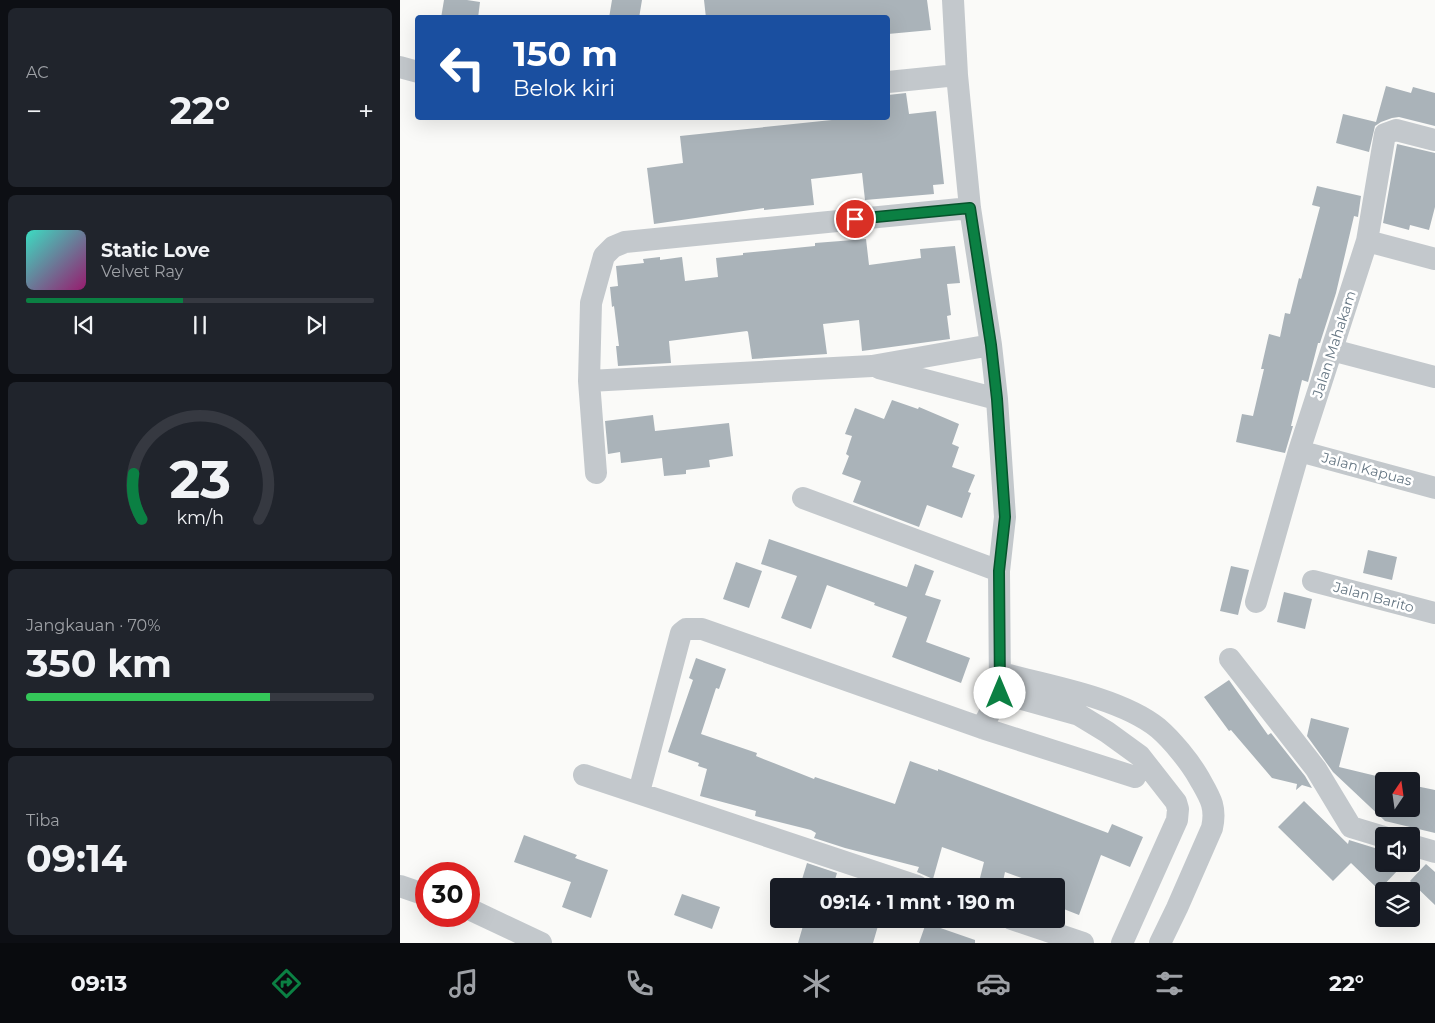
<!DOCTYPE html>
<html lang="id">
<head>
<meta charset="utf-8">
<style>
	body { margin:0; font-family:Montserrat,sans-serif; background:#20242c; color:#f1f3f6; height:100vh; display:flex; flex-direction:column; font-size:19px; white-space:nowrap }
	* { box-sizing:border-box; margin:0 }
	p { font-size:16px; color:#9ea1a6 }
	.icon { flex:none; width:28px; height:28px; fill:none; stroke:currentColor; stroke-width:2; stroke-linecap:round; stroke-linejoin:round }
	.map { position:relative; flex:1; overflow:hidden }
	.details { display:flex; flex-direction:column; gap:8px; padding:8px; background:#0d0f14; width:400px }
	.details>* { flex:none }
	.guide { position:absolute; left:15px; top:15px; width:475px; height:105px; border-radius:5px; box-shadow:0 5px 20px #0002; background:#1a4fa0; color:#fff; overflow:hidden }
	.needle { width:32px; rotate:13deg }
	.fabs { position:absolute; left:975px; top:772px; display:grid; gap:10px }
	.fabs a { display:grid; place-items:center; width:45px; height:45px; border-radius:5px; background:#171b24; box-shadow:0 5px 20px #0002; font-size:25px }
	.speed { position:absolute; left:15px; top:862px; display:flex; gap:10px; font-size:25px; font-weight:700; text-align:center }
	.speed>* { display:grid; place-content:center; width:65px; height:65px; border-radius:50%; background:#171b24; box-shadow:0 5px 20px #0002; line-height:1 }
	.speed .limit { border:8px solid #d22; background:#fff; color:#111 }
	.pin { position:absolute; display:grid; place-items:center; width:42px; height:42px; color:#fff; margin:-21px; border:2px solid #fff; border-radius:50%; box-shadow:0 1px 5px #0007 }
	.me { position:absolute; width:55px; margin:-28px; rotate:0deg; stroke-linejoin:round; filter:drop-shadow(0 0 4px #0008) }
	.turn { display:flex; align-items:center; gap:18px; height:105px; padding:0 15px; font-size:22px }
	.turn .icon { width:65px; height:65px; stroke-width:2.5 }
	.turn b { display:block; font-size:35px; line-height:42px }
	.big { font-size:38px; font-weight:700; line-height:1.1 }
	.details .tile { flex:1; display:flex; flex-direction:column; justify-content:center; gap:8px; min-width:0; padding:0 18px; border-radius:8px; background:#20242c }
	.details .dial { align-items:center; gap:0 }
	.dial svg { height:130px; overflow:visible; fill:none; stroke:#363941; stroke-width:7; stroke-linecap:round; text-anchor:middle }
	.dial text { fill:#f1f3f6; stroke:none }
	.song { display:flex; align-items:center; gap:15px }
	.cover { width:60px; height:60px; border-radius:8px; background:linear-gradient(135deg,hsl(170 70% 55%),hsl(320 70% 35%)) }
	.played { height:5px; border-radius:2px; background:linear-gradient(90deg,#0b8043 45%,#363941 45%) }
	.keys { display:flex; justify-content:space-around; direction:ltr }
	.heat { display:flex; justify-content:space-between; align-items:center; font-size:28px; direction:ltr }
	.charge { height:8px; border-radius:4px; background:linear-gradient(90deg,#34c759 70%,#363941 0) }
	.trip { position:absolute; left:370px; top:878px; width:295px; height:50px; border-radius:5px; background:#171b24; box-shadow:0 5px 20px #0002; font-weight:700; line-height:50px; text-align:center }
	.menu { display:flex; height:80px; justify-content:space-around; align-items:center; background:#090b0e; color:#9ea1a6 }
	.menu .icon { width:35px; height:35px }
	.menu .selected { color:#0b8043 }
	.menu b { font-size:22px; color:#f1f3f6 }
	main { display:flex; flex:1; min-height:0 }
	.map>svg:first-child { display:block }
</style>
</head>
<body>
<main>
<section class="details">
<div class="tile"><p>AC</p>
<div class="heat"><a>−</a><b class="big">22°</b><a>+</a></div>
</div>
<div class="tile">
<div class="song"><i class="cover"></i><div><b>Static Love</b><p>Velvet Ray</p></div></div>
<div class="played"></div>
<div class="keys"><svg class="icon" aria-label="previous" viewBox="0 0 24 24"><path d="M18 5L8 12l10 7zM5 5v14"/></svg><svg class="icon" aria-label="pause" viewBox="0 0 24 24"><path d="M8 5v14M16 5v14"/></svg><svg class="icon" aria-label="next" viewBox="0 0 24 24"><path d="M6 5l10 7-10 7zM19 5v14"/></svg></div>
</div>
<div class="tile dial"><svg viewBox="0 0 100 80">
<path d="M14 69A42 42 0 1 1 86 69"/>
<path d="M14 69A42 42 0 0 1 9 41" stroke="#0b8043"/>
<text x="50" y="56" font-size="32" font-weight="700">23</text>
<text x="50" y="72" font-size="11">km/h</text>
</svg></div>
<div class="tile"><p>Jangkauan · 70%</p><b class="big">350 km</b><div class="charge"></div></div>
<div class="tile"><p>Tiba</p><b class="big">09:14</b></div>
</section>
<div class="map">
<svg width="1035" height="943" viewBox="0 0 1035 943">
	<rect width="100%" height="100%" fill="#fafaf8"/>
	<path fill="#aab3b9" d="M44,0h23l13,2 -2,16h-37z
		M212,0h30l-3,18h-30z
		M304,0h223l4,30 -43,4v-16h-182z
		M986,86l25,7 2,-6 22,6v33l-36,-9 -7,1 -11,4 -6,4 -6,26 -33,-9 7,-29 33,8z
		M506,93l3,21 27,-3 8,73 -11,1 1,9 -69,6 -3,-27 -51,6 3,26 -50,5v-2l-110,16 -7,-56 36,-5 -3,-27 171,-18h37v-23z
		M997,144l38,9v54l-6,23 -19,-5 -1,5 -26,-7z
		M917,186l44,10 -3,21 -4,-1 -18,77 -16,50h-2l-10,39 -6,-2 -11,46h2l-8,27 -49,-11 6,-28 11,2 11,-47h-3l8,-35 11,3 5,-24 5,1 9,-36 2,1 19,-72 -8,-2z
		M466,239l3,26 52,-7 -1,-9 35,-3 5,37 -13,1 4,31 -4,1 3,23 -88,12 -3,-31 -36,4 4,30 -75,5 -4,-27 -1,-1 -78,10 2,22 -53,3 -2,-20h3l-5,-40 -2,1 -2,-20 8,-1 -2,-20 28,-3 -1,-4 17,-2v3l22,-3 3,24 33,-4 -2,-19 27,-3v-2l72,-7v-3z
		M492,400l26,9 1,-2 40,17 -7,20 7,3 -7,20 23,8 -7,17 3,1 -9,25 -35,-13 -8,22 -66,-25 8,-21 -19,-7 7,-18 -3,-2 6,-18 -7,-2 10,-26 29,11z
		M253,415l2,16 74,-8 4,33 -24,4 1,7 -24,3v4l-22,2 -2,-18 -41,5 -1,-11 -12,2 -3,-33z
		M369,539l138,48 8,-23 19,7 -9,24 16,5 -15,42 44,16 -9,25 -69,-26 15,-40 -33,-12 1,-2 -48,-18 -16,44 -30,-11 16,-42 -36,-12z
		M968,550l29,7 -5,23 -29,-7z
		M336,562l26,9 -13,37 -26,-9z
		M831,566l18,4 -11,45 -18,-4z
		M884,592l28,7 -7,30 -28,-7z
		M296,658l30,11 -7,20 -3,-1 -15,46 56,19 -1,3 58,23 1,-2 80,27 15,-43 28,10v-2l170,64 4,-9 31,13 -13,30 -29,-12 -22,60 -23,-9v-20h-12l-39,-14 -3,14h-24l6,-24 -42,-15 -9,32 -16,-7 2,-5 -74,-19 -31,-10 2,-5 -5,-3 -56,-14 1,-5 -56,-15 7,-27 -9,-3 1,-3 -31,-11 25,-72 -4,-2z
		M829,680l39,55 3,-2 34,43 7,12 -10,-3 -6,5 1,-6 -25,-6 -41,-48 -2,1 -25,-34z
		M911,718l38,10 -10,39 58,14h-13v28h27v-24l24,5v43l-50,-12 -52,-49 -26,-36z
		M904,801l44,43 1,-4 29,9 6,6v9h9l6,5 -20,21 -28,-27 -18,18 -55,-54z
		M124,835l53,20 -2,3 33,12 -17,48 -29,-11 9,-25 -57,-20z
		M407,863l30,10 -4,13h-33z
		M1026,864l9,8v33l-25,-24z
		M282,894l38,13 -8,22 -38,-14z
		M405,919h75l-7,24h-75z
		M526,923l49,17v3h-56z"/>
	<g fill="none" stroke-linecap="round" stroke-linejoin="round">
		<path stroke="#c3c8cc" stroke-width="22" d="M553,0l4,75 13,133 21,137 6,54 8,118 -6,54 1,122 -18,35
			M0,67l18,5
			M488,82l69,-7
			M967,241l68,18
			M932,350l103,27
			M479,368l118,31
			M189,381l283,-15 119,-21
			M899,451l136,37
			M196,473l-7,-92 2,-78 13,-47 9,-9 12,-5 345,-34
			M403,498l196,73
			M913,581l122,32
			M856,602l43,-151 68,-210 18,-107 11,-4 39,10
			M830,659l86,110 35,58 33,10
			M600,673c47,12 121,25 158,55 14,12 32,34 41,50 10,18 18,28 13,50l-35,80 -17,35
			M600,693l79,22 28,17 33,24 36,46 2,7 -1,11 -55,123
			M184,775l333,111
			M239,792l42,-159 5,-4h16l280,99 153,49
			M1011,845l24,7
			M0,886l26,9
			M69,909l72,34
			M612,919l71,24"/>
	</g>
	<g fill="none" stroke-linecap="round" stroke-linejoin="round">
		<defs>
			<path id="route" d="M455,219l115,-11 21,137 6,54 8,118 -6,54 1,122"/>
		</defs>
		<use href="#route" stroke="#07532c" stroke-width="12"/>
		<use href="#route" stroke="#0b8043" stroke-width="9"/>
	</g>
	<g text-anchor="middle" stroke-width="5" stroke-linejoin="round" paint-order="stroke">
		<g font-size="14" fill="#657683" stroke="#fff">
			<text transform="translate(934 344) rotate(-72)" y="5">Jalan Mahakam</text>
			<text transform="translate(967 469) rotate(15)" y="5">Jalan Kapuas</text>
			<text transform="translate(974 597) rotate(15)" y="5">Jalan Barito</text>
		</g>
	</g>
</svg>
<div class="fabs">
<a><svg class="needle" viewBox="-14 -14 28 28"><path d="M0-13l5 13h-10z" fill="#e53935"/><path d="M0 13l5-13h-10z" fill="#9ea1a6"/></svg></a>
<a><svg class="icon" aria-label="sound" viewBox="0 0 24 24"><path d="M4 9h4l5-4v14l-5-4H4zM17 9q2 3 0 6"/></svg></a>
<a><svg class="icon" aria-label="layers" viewBox="0 0 24 24"><path d="M12 4l9 5-9 5-9-5zM3 14l9 5 9-5"/></svg></a>
</div>
<div class="speed"><div class="limit">30</div></div>
<div class="pin" style="left:455px;top:219px;background:#d93025"><svg class="icon" aria-label="arrive" viewBox="0 0 24 24"><path d="M6 21V4h12l-3 4 3 4H6"/></svg></div>
<svg class="me" style="left:600px;top:693px" viewBox="-20 -20 40 40"><circle r="19" fill="#fff"/><path d="M0-13L10 11 0 6-10 11z" fill="#0b8043"/></svg>
<div class="trip">09:14 · 1 mnt · 190 m</div>
<div class="guide">
<div class="turn"><svg class="icon" aria-label="left" viewBox="0 0 24 24"><path d="M17 20v-9H6M10 6l-5 5 5 5"/></svg><div><b>150 m</b>Belok kiri</div></div>
</div>
</div>
</main>
<nav class="menu">
<b>09:13</b>
<svg class="icon selected" aria-label="directions" viewBox="0 0 24 24"><path d="M12 3l9 9-9 9-9-9zM9 14v-3h6M13 9l2 2-2 2"/></svg>
<svg class="icon" aria-label="music" viewBox="0 0 24 24"><path d="M9 18V5l10-2v13"/><circle cx="6" cy="18" r="3"/><circle cx="16" cy="16" r="3"/></svg>
<svg class="icon" aria-label="phone" viewBox="0 0 24 24"><path d="M5 4h4l2 5-3 2q2 4 5 5l2-3 5 2v4C11 20 4 13 5 4z"/></svg>
<svg class="icon" aria-label="climate" viewBox="0 0 24 24"><path d="M12 3v18M4 7l16 10M4 17L20 7"/></svg>
<svg class="icon" aria-label="car" viewBox="0 0 24 24"><path d="M5 17H2v-5l4-1 3-4h7l3 4 3 1v5h-3M9 17h6M6 11h13"/><circle cx="7" cy="17" r="2"/><circle cx="17" cy="17" r="2"/></svg>
<svg class="icon" aria-label="filters" viewBox="0 0 24 24"><path d="M4 7h16M4 17h16"/><circle cx="9" cy="7" r="2"/><circle cx="15" cy="17" r="2"/></svg>
<b>22°</b>
</nav>
</body>
</html>
